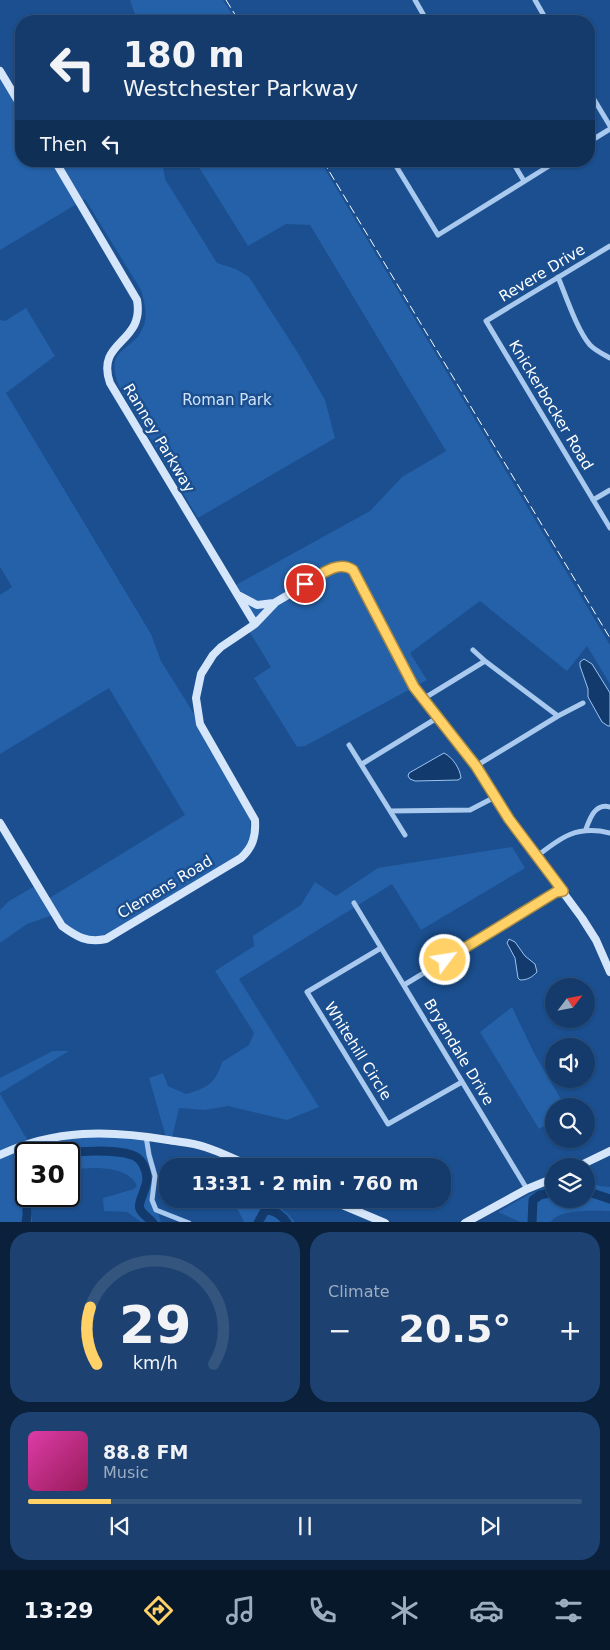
<!DOCTYPE html>
<html lang="en">
<head>
<meta charset="utf-8">
<style>
	body { margin:0; font-family:"DejaVu Sans",sans-serif; background:#1d4271; color:#f1f3f6; height:100vh; display:flex; flex-direction:column; font-size:19px; white-space:nowrap }
	* { box-sizing:border-box; margin:0 }
	p { font-size:16px; color:#9dadc1 }
	.icon { flex:none; width:28px; height:28px; fill:none; stroke:currentColor; stroke-width:2; stroke-linecap:round; stroke-linejoin:round }
	.map { position:relative; height:1222px; overflow:hidden }
	.sheet { display:flex; flex-direction:column; gap:10px; padding:10px; background:#0b203b; flex:1 }
	.sheet>* { flex:none }
	.hud { position:absolute; left:15px; top:15px; width:580px; height:152px; border-radius:20px; box-shadow:0 1px 4px #0004,0 0 0 1px #33557e; background:#143b6b; color:#f1f3f6; overflow:hidden }
	.needle { width:32px; rotate:58deg }
	.buttons { position:absolute; left:545px; top:978px; display:grid; gap:10px }
	.buttons a { display:grid; place-items:center; width:50px; height:50px; border-radius:50%; background:#143b6b; box-shadow:0 1px 4px #0004,0 0 0 1px #33557e; font-size:25px }
	.speed { position:absolute; left:15px; top:1142px; display:flex; gap:10px; font-size:25px; font-weight:700; text-align:center }
	.speed>* { display:grid; place-content:center; width:65px; height:65px; border-radius:50%; background:#143b6b; box-shadow:0 1px 4px #0004,0 0 0 1px #33557e; line-height:1 }
	.speed .limit { border:2px solid #111; border-radius:8px; background:#fff; color:#111 }
	.pin { position:absolute; display:grid; place-items:center; width:42px; height:42px; color:#fff; margin:-21px; border:2px solid #fff; border-radius:50%; box-shadow:0 1px 5px #0007 }
	.me { position:absolute; width:55px; margin:-28px; rotate:59deg; stroke-linejoin:round; filter:drop-shadow(0 0 4px #0008) }
	.turn { display:flex; align-items:center; gap:18px; height:105px; padding:0 25px; font-size:22px }
	.turn .icon { width:65px; height:65px; stroke-width:2.5 }
	.turn b { display:block; font-size:35px; line-height:42px }
	.then { display:flex; align-items:center; height:48px; padding:0 25px; background:#0003; gap:10px; font-size:19px }
	.big { font-size:38px; font-weight:700; line-height:1.1 }
	.sheet .tile { flex:1; display:flex; flex-direction:column; justify-content:center; gap:8px; min-width:0; padding:0 18px; border-radius:20px; background:#1d4271 }
	.sheet .dial { align-items:center; gap:0 }
	.dial svg { height:130px; overflow:visible; fill:none; stroke:#33557e; stroke-width:7; stroke-linecap:round; text-anchor:middle }
	.dial text { fill:#f1f3f6; stroke:none }
	.song { display:flex; align-items:center; gap:15px }
	.cover { width:60px; height:60px; border-radius:8px; background:linear-gradient(135deg,hsl(320 70% 55%),hsl(330 70% 35%)) }
	.played { height:5px; border-radius:2px; background:linear-gradient(90deg,#ffd166 15%,#33557e 15%) }
	.keys { display:flex; justify-content:space-around; direction:ltr }
	.heat { display:flex; justify-content:space-between; align-items:center; font-size:28px; direction:ltr }
	.sheet .tiles { flex:1; display:grid; gap:10px; grid-template-columns:1fr 1fr }
	.tile:last-child { grid-column:span 2 }
	.trip { position:absolute; left:159px; top:1158px; width:292px; height:50px; border-radius:20px; background:#143b6b; box-shadow:0 1px 4px #0004,0 0 0 1px #33557e; font-weight:700; line-height:50px; text-align:center }
	.tab-bar { display:flex; height:80px; justify-content:space-around; align-items:center; background:#08182b; color:#9dadc1 }
	.tab-bar .icon { width:35px; height:35px }
	.tab-bar .active { color:#ffd166 }
	.tab-bar b { font-size:22px; color:#f1f3f6 }
	.map>svg:first-child { display:block }
</style>
</head>
<body>
<div class="map">
<svg width="610" height="1223" viewBox="0 0 610 1223">
	<rect width="100%" height="100%" fill="#1b4f8f"/>
	<path fill="#2461a8" d="M130,0h93l13,21h-99z
		M1,79l20,33v49h141l3,18 52,84 19,6 13,8 49,76 27,47 10,38 -137,80 -78,-130c-19,-42 15,-35 24,-63 4,-12 0,-24 -3,-35l-56,-91 -85,51v-170z
		M195,161h125l290,484v39l-23,-38 -20,25 -87,-70 -70,52 17,27 -122,66 -8,1 -43,-69 17,-11 -22,-36 9,-7 -24,-38 136,-75 32,-34 44,-26 -136,-226 -24,-1 -38,22z
		M26,308l29,48 -49,37 145,241 10,27 33,53 6,18 44,74 6,13 1,19 -4,10 -8,8 -134,81c-32,5 -42,-14 -57,-38l137,-84 -76,-127 -109,66v-159l12,-8 -12,-20v-247l5,1z
		M512,847l13,21 -104,62 -29,-46 -153,95 80,128 -32,13 -59,-14 -23,4 -26,-2 -7,30 -6,-1 -17,-59 14,-5 5,13 18,8c21,-6 29,-10 36,-32l27,-17 5,-12 -39,-62 39,-25 -1,-10 48,-31 14,-23 21,14 42,-28z
		M35,886l18,29 -26,9 -27,19v-33l9,-9z
		M512,1007l23,48 30,51h-11v14l-15,9 -59,-97z
		M53,1051h16l-69,42v-15z
		M0,1094l28,47 119,-7 10,40 -3,26 7,22h-20l-14,-10 -23,-1 -1,-13 31,-9 3,-3c-9,-22 -49,-19 -68,-16v-16h-43v42h6v26h-32z
		M586,1180l13,6 11,1v24c-16,0 -51,-3 -60,12l-30,-1 -22,-10 30,-17 26,-11v15h32z
		M243,1199c21,-3 40,7 52,23h-51l-7,-14z"/>
	<path fill="#123a6d" stroke="#9cc4f0" d="M584,659l8,5 18,29v33h-2l-6,-4 -14,-25v-8l-8,-23v-4z
		M444,753c8,4 16,15 17,25l-3,2 -43,1 -5,-2 -2,-3 1,-3z
		M509,939l6,3 10,14 10,8 2,8c-5,5 -9,8 -17,8l-2,-2 -3,-20 -8,-15z"/>
	<g fill="none" stroke-linecap="round" stroke-linejoin="round">
		<path stroke="#123a6d" stroke-width="9" d="M59,1154c19,-3 54,-5 73,1 10,3 15,15 15,24 0,9 -10,24 -7,30 2,5 9,9 13,14
			M26,1173v16
			M586,1191l24,8
			M26,1223l1,-8v-19
			M258,1223l6,-11 3,-2c9,1 15,5 20,13
			M532,1223l1,-23 7,-5 14,-3"/>
		<path stroke="#a9c9ee" stroke-width="5" d="M415,0l12,21
			M535,0l12,21
			M589,91l21,35
			M589,142l21,-13
			M393,161l45,74 119,-74
			M512,161l12,20
			M610,246l-124,75 124,207
			M558,277c8,19 19,53 32,68 6,6 13,9 20,13
			M593,500l17,-10
			M473,650l12,11
			M423,699l62,-38 73,55 25,-13
			M349,745l56,90
			M362,764l75,-46
			M476,766l82,-50
			M390,811l80,-1 25,-13
			M586,829c4,-11 9,-26 24,-22
			M536,857c25,-20 41,-32 74,-24
			M354,903l173,286
			M381,948l-74,44 81,132 74,-42
			M445,960l57,-36 54,-32 7,-1
			M404,985l33,-20
			M146,1136l3,19 6,21 -3,24 4,10 33,13"/>
		<path stroke="#d6e6fa" stroke-width="8" d="M0,71l21,35
			M55,161l82,139c8,44 -42,40 -27,83l145,241
			M240,596l17,9 17,-2
			M0,823l62,103c15,11 25,17 44,13l135,-81c12,-11 15,-22 14,-38l-55,-96 -4,-26 5,-24 12,-19 8,-8 34,-23 21,-22 60,-35c10,-4 16,1 21,9l57,111 62,79 33,53 73,99 14,22 14,32
			M0,1155c55,-26 109,-25 168,-15 12,2 26,3 37,7 16,5 31,13 46,19
			M579,1166l31,-15
			M328,1199l57,24
			M465,1223l62,-34 27,-11"/>
		<path stroke="#fff" stroke-width="1" stroke-dasharray="9 4" stroke-linecap="butt" d="M226,0l13,21
			M323,161l287,477"/>
	</g>
	<g fill="none" stroke-linecap="round" stroke-linejoin="round">
		<defs>
			<path id="route" d="M305,584c14,-8 33,-25 48,-14l61,117 62,79 33,53 54,72 -7,1 -111,68"/>
		</defs>
		<use href="#route" stroke="#a68842" stroke-width="12"/>
		<use href="#route" stroke="#ffd166" stroke-width="9"/>
	</g>
	<g text-anchor="middle" stroke-width="5" stroke-linejoin="round" paint-order="stroke">
		<g font-size="15" fill="#fff" stroke="#1b4f8f">
			<text transform="translate(542 273) rotate(-31)" y="5">Revere Drive</text>
			<text transform="translate(551 405) rotate(59)" y="5">Knickerbocker Road</text>
			<text transform="translate(159 438) rotate(59)" y="5">Ranney Parkway</text>
			<text transform="translate(165 887) rotate(-31)" y="5">Clemens Road</text>
			<text transform="translate(358 1051) rotate(58)" y="5">Whitehill Circle</text>
			<text transform="translate(459 1052) rotate(59)" y="5">Bryandale Drive</text>
		</g>
		<g font-size="15" fill="#cfe3fa" stroke="#1b4f8f">
			<text x="227" y="405">Roman Park</text>
		</g>
	</g>
</svg>
<div class="buttons">
<a><svg class="needle" viewBox="-14 -14 28 28"><path d="M0-13l5 13h-10z" fill="#e53935"/><path d="M0 13l5-13h-10z" fill="#9dadc1"/></svg></a>
<a><svg class="icon" aria-label="sound" viewBox="0 0 24 24"><path d="M4 9h4l5-4v14l-5-4H4zM17 9q2 3 0 6"/></svg></a>
<a><svg class="icon" aria-label="search" viewBox="0 0 24 24"><circle cx="10" cy="10" r="6"/><path d="M15 15l6 6"/></svg></a>
<a><svg class="icon" aria-label="layers" viewBox="0 0 24 24"><path d="M12 4l9 5-9 5-9-5zM3 14l9 5 9-5"/></svg></a>
</div>
<div class="speed"><div class="limit">30</div></div>
<div class="pin" style="left:305px;top:584px;background:#d93025"><svg class="icon" aria-label="arrive" viewBox="0 0 24 24"><path d="M6 21V4h12l-3 4 3 4H6"/></svg></div>
<svg class="me" style="left:445px;top:960px" viewBox="-20 -20 40 40"><circle r="17" fill="#ffd166" stroke="#fff" stroke-width="3"/><path d="M0-11L8 9 0 5-8 9z" fill="#fff"/></svg>
<div class="trip">13:31 · 2 min · 760 m</div>
<div class="hud">
<div class="turn"><svg class="icon" aria-label="left" viewBox="0 0 24 24"><path d="M17 20v-9H6M10 6l-5 5 5 5"/></svg><div><b>180 m</b>Westchester Parkway</div></div>
<div class="then">Then<svg class="icon" aria-label="left" viewBox="0 0 24 24"><path d="M17 20v-9H6M10 6l-5 5 5 5"/></svg></div>
</div>
</div>
<section class="sheet">
<div class="tiles">
<div class="tile dial"><svg viewBox="0 0 100 80">
<path d="M14 69A42 42 0 1 1 86 69"/>
<path d="M14 69A42 42 0 0 1 10 34" stroke="#ffd166"/>
<text x="50" y="56" font-size="32" font-weight="700">29</text>
<text x="50" y="72" font-size="11">km/h</text>
</svg></div>
<div class="tile"><p>Climate</p>
<div class="heat"><a>−</a><b class="big">20.5°</b><a>+</a></div>
</div>
<div class="tile">
<div class="song"><i class="cover"></i><div><b>88.8 FM</b><p>Music</p></div></div>
<div class="played"></div>
<div class="keys"><svg class="icon" aria-label="previous" viewBox="0 0 24 24"><path d="M18 5L8 12l10 7zM5 5v14"/></svg><svg class="icon" aria-label="pause" viewBox="0 0 24 24"><path d="M8 5v14M16 5v14"/></svg><svg class="icon" aria-label="next" viewBox="0 0 24 24"><path d="M6 5l10 7-10 7zM19 5v14"/></svg></div>
</div>
</div>
</section>
<nav class="tab-bar">
<b>13:29</b>
<svg class="icon active" aria-label="directions" viewBox="0 0 24 24"><path d="M12 3l9 9-9 9-9-9zM9 14v-3h6M13 9l2 2-2 2"/></svg>
<svg class="icon" aria-label="music" viewBox="0 0 24 24"><path d="M9 18V5l10-2v13"/><circle cx="6" cy="18" r="3"/><circle cx="16" cy="16" r="3"/></svg>
<svg class="icon" aria-label="phone" viewBox="0 0 24 24"><path d="M5 4h4l2 5-3 2q2 4 5 5l2-3 5 2v4C11 20 4 13 5 4z"/></svg>
<svg class="icon" aria-label="climate" viewBox="0 0 24 24"><path d="M12 3v18M4 7l16 10M4 17L20 7"/></svg>
<svg class="icon" aria-label="car" viewBox="0 0 24 24"><path d="M5 17H2v-5l4-1 3-4h7l3 4 3 1v5h-3M9 17h6M6 11h13"/><circle cx="7" cy="17" r="2"/><circle cx="17" cy="17" r="2"/></svg>
<svg class="icon" aria-label="filters" viewBox="0 0 24 24"><path d="M4 7h16M4 17h16"/><circle cx="9" cy="7" r="2"/><circle cx="15" cy="17" r="2"/></svg>
</nav>
</body>
</html>
